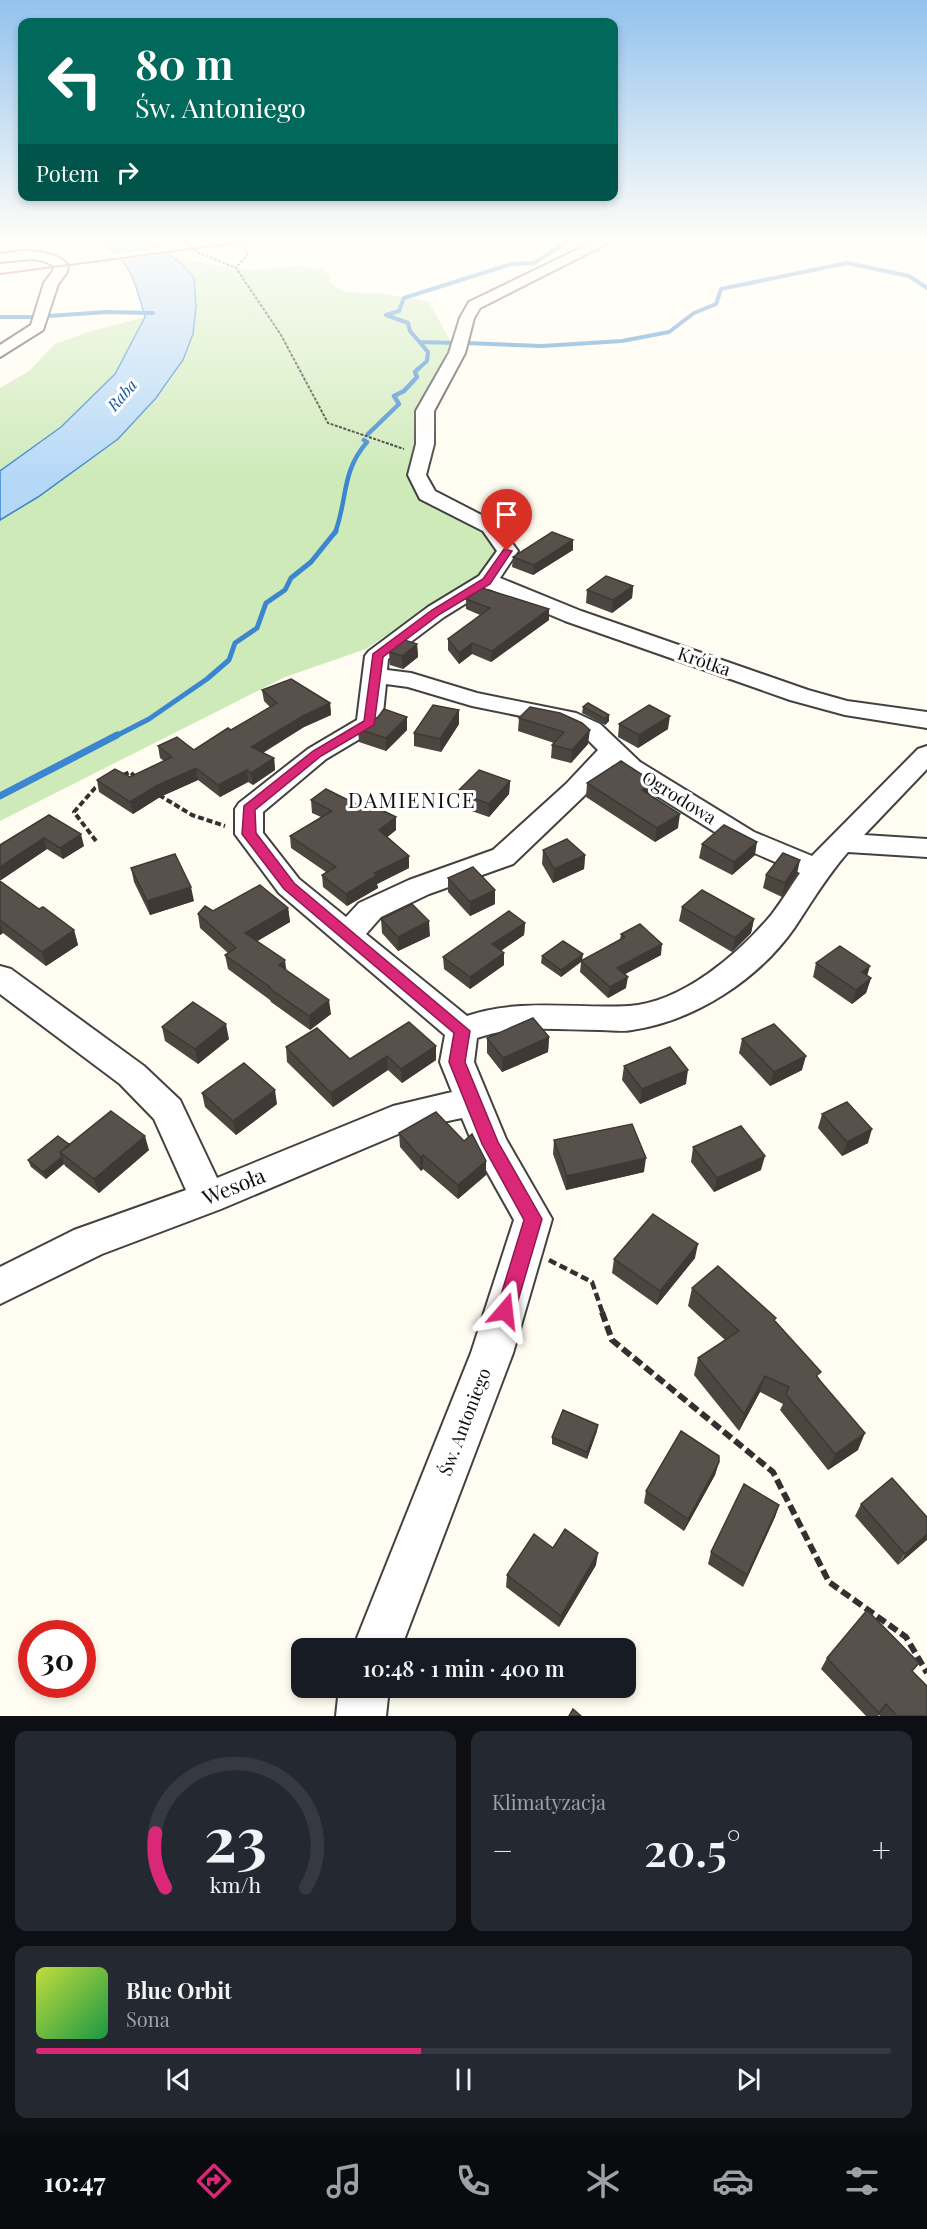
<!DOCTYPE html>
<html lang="pl">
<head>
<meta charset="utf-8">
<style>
	body { margin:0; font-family:"Playfair Display",serif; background:#242831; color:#f1f3f6; height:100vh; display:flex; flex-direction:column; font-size:22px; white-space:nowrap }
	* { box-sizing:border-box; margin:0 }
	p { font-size:20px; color:#9ea1a6 }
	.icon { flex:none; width:33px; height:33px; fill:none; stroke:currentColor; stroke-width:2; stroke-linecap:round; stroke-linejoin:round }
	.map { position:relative; height:1716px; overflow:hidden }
	.sheet { display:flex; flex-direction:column; gap:15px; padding:15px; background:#0d0f14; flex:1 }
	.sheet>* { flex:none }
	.top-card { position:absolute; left:18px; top:18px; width:600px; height:183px; border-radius:12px; box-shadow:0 3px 9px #0003; background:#00695c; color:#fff; overflow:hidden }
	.speed { position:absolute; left:18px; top:1620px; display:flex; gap:12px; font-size:30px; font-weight:700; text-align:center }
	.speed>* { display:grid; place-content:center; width:78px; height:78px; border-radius:50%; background:#171b24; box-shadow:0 3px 9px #0003; line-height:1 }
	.speed .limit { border:9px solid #d22; background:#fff; color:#111 }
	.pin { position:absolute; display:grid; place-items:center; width:51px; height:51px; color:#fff; margin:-62px -26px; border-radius:50% 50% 50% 0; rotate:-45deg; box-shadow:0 0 6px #0007 }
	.pin .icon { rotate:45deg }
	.me { position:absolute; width:66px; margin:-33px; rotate:17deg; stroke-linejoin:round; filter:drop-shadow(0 0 4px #0008) }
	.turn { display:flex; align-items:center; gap:21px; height:126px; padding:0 18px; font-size:27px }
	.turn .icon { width:78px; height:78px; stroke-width:2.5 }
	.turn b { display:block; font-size:42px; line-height:51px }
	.then { display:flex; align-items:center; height:57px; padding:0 18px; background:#0003; gap:12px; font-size:22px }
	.big { font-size:45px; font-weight:600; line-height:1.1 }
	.sheet .tile { flex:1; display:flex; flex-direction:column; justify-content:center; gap:9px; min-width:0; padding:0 21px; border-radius:12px; background:#242831 }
	.sheet .dial { align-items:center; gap:0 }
	.dial svg { height:156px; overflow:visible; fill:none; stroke:#363941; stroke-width:7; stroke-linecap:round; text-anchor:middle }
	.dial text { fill:#f1f3f6; stroke:none }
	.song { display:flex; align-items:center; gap:18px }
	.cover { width:72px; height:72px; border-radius:9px; background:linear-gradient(135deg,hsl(70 70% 55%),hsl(140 70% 35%)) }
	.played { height:6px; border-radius:3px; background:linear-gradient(90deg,#db2777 45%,#363941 45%) }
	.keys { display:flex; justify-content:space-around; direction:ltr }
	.heat { display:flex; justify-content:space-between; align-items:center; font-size:33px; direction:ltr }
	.sheet .tiles { flex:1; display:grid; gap:15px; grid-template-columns:1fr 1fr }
	.tile:last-child { grid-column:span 2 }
	.trip { position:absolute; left:291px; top:1638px; width:345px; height:60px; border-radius:12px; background:#171b24; box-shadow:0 3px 9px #0003; font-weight:600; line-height:60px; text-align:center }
	.dock { display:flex; height:96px; justify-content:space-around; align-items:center; background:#090b0e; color:#9ea1a6 }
	.dock .icon { width:42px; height:42px }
	.dock .active { color:#db2777 }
	.dock b { font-size:27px; color:#f1f3f6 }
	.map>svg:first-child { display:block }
</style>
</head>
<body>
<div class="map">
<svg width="927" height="1716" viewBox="0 0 927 1716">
	<rect width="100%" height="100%" fill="#fffdf1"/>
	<path fill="#ceeab9" d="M172,257l46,9 37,4 44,-4 25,4 5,6 1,7 16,9 40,2 43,8 28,51 -32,58 -8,64 10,20 63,32 18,24 -21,30 -59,26 -62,42 -81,28 -285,144v-301c63,-37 222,-140 191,-228 -5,-14 -7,-26 -19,-35z
		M145,317l-30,57 -54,53 -61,44v-83l29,-17 26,-27 33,-12z"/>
	<path fill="#b5d8f7" stroke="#3b86cf" stroke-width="1.5" d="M98,240h51l33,24 12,14 2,28 -3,28 -10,26 -27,38 -38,41 -80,58 -38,23v-49l61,-44 54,-53 30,-57c-9,-33 -15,-59 -47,-77z"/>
	<path fill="#fffdf1" d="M164,248l8,5 -54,7 -5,-6z"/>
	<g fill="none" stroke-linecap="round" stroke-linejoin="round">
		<path stroke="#3b86cf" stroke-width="4" d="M48,316l58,-4 47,1
			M0,317h38
			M420,342l35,1
			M466,343l76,3 80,-5 47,-9 25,-19 22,-9 5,-15 126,-26 62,13 18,12
			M417,370l10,-9 1,-9 -18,-21 -2,-8 -22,-8 13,-4 5,-13 107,-34 23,-1 36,-23"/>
		<path stroke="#3b86cf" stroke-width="4.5" d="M368,434l31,-30 -5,-8 10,-5 13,-14 -2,-5 3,-3
			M335,533c13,-35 6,-61 32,-91l-3,-2"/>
		<path stroke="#3b86cf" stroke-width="5" d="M114,737l35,-18 58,-40 22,-19 6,-17 22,-15 9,-25 19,-13 6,-12 20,-16 25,-31"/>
		<path stroke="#3b86cf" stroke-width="7" d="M0,796l117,-61"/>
		<defs>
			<path id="minor" d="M597,240h17l-134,68 -6,10 -9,35 -31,58v33l-8,31 9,16 62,32 21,28 -18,27 81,33 227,79 39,11 80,11v16l-82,-13 -55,-15 -225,-79 -76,-32 -45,28 -56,42 -1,11 24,3 66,20 99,20 24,11 40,38 114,70 58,24 106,-107 9,-3v23l-63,66 63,4v18l-79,-5c-21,24 -36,49 -53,75 -36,52 -100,94 -163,103 -10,2 -21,0 -32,0 -40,0 -84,-6 -123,8l-3,24 32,77 46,80 -39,134 -112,295h-48l118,-295 43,-133 -37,-66 -15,-36 -52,11 -189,80 -119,45 -102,50v-37l74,-37 112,-40 -32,-71 -34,-35 -120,-90v-28l11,3 133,97 36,34 37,78 176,-72 59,-14 -12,-30 5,-27 -166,-142 -44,-59v-25l4,-6 69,-54 49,-29 8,-64 4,-5 59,-44 51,-31 18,-25 -14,-20 -63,-32 -12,-24 8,-31v-33l33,-58 11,-35 9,-16zM386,684l22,3 64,19 88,18 22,10 16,16 -32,34 -73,66 -84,30 -50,23 -13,14 -47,-38 -36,-46v-21l63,-53 52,-31 4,-5zM613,765l9,9 112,70 66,29c-9,13 -18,28 -28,41 -32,39 -90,89 -143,92 -54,3 -110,-8 -162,10l-101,-82 15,-17 48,-23 84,-30 71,-68z
				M24,251c15,1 33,2 44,14l-1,7 -9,12 -15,46 -43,27v-12l31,-20 13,-42 9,-12 1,-5 -10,-5 -12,-2 -32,3v-8z
				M339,1688h50l-3,28h-50z"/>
		</defs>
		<use href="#minor" stroke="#424242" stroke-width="4"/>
		<path stroke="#313131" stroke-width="2" stroke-dasharray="3 1.5" stroke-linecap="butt" d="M184,240l13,12 39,16
			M236,240l10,7 1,8 -11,13 45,67 47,88 76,26"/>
		<path stroke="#313131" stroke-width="4" stroke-dasharray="6 3" stroke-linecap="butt" d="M123,775l7,-3 7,6
			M159,795l33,20 33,11
			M96,841l-22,-29 21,-24 7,-3"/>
		<path stroke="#313131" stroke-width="4.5" stroke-dasharray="8 4" stroke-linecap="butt" d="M549,1260l43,22 11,32"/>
		<path stroke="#313131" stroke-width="6" stroke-dasharray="10 4.5" stroke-linecap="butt" d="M602,1312l10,28 161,132 56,110 77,55 21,36"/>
		<use href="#minor" fill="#fff" fill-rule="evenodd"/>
		<path stroke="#c12b24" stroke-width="2" d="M0,274l259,-34"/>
	</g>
	<path fill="#4c4640" d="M573,540v10l-40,25 -21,-8 1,-10z
		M633,586l-1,12 -20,15 -26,-10 1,-13z
		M466,599l83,10v11l-58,42 -19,-8 -13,10 -11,-14v-11l32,-24 -14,-6z
		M417,644l1,13 -15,12 -13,-4 -1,-13z
		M262,690l68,13 1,12 -27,12 -41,26 11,5 1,12 -22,15 -5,-3 -28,15 -22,-17 -38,17 -27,17 -34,-22 -2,-12 33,-3 34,-16 -4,-3 -2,-12 36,4 37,-20 39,-23 -6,-6z
		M588,703l21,18 -4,4 -23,-12 1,-6z
		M530,707l58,37 -17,19 -20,-5 1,-13 2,-2 -36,-12 1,-13z
		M407,717v13l-21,21 -27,-9 -1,-13z
		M459,724l-18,28 -27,-6v-13z
		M619,724l49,5 -30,19 -20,-11z
		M510,781l-1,13 -20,23 -32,-11v-14z
		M587,783l67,13 -1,1 25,31 -23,14 -69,-45z
		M311,800l85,30 -9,7 22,19v12l-32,16 1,4 -31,18 -24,-19 -1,-12 4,-3 -35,-24 -1,-12 31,-19 -9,-4z
		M49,815l35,31 -21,13 -16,-10 -46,31h-1v-35z
		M702,844l53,11 -23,20 -33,-17z
		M543,850l42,5 -1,14 -31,14 -11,-19z
		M131,868l63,33 -44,14 -16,-33z
		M797,874l-15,23 -19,-9 3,-13z
		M448,878l47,12v14l-25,12 -22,-24z
		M0,881l39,28 35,21 4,15 -32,21 -43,-33 -3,2z
		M682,907l72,12 -3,14 -19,19 -53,-31z
		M288,908l2,14 -33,19 74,73 -21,16 -39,-28 -1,-2 -42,-31 -3,-14 3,-2 -28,-25 -2,-14 15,-3z
		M381,919l49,17 -32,15 -16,-18z
		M525,923l-1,12 -23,16 3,2v12l-34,24 -26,-20 -1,-12z
		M621,934l40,21 -36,19 1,14 -18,10 -28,-26 1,-10 -20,15 -20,-14 1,-7 40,5 38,-21z
		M816,963l51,13 4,2 -5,15 -14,11 -39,-27z
		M162,1027l67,12 -31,25 -33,-23z
		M549,1037l-1,15 -46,20 -15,-19v-15z
		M742,1039l60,31 -32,16 -31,-33z
		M436,1046v14l-34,23 -14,-13 -55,37 -46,-45 -1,-15 64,12z
		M624,1066l62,18 -46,20 -18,-24z
		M202,1093l75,11 -41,31 -31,-28z
		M822,1114l46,29 -26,13 -24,-28z
		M399,1133l87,42 -28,24 -35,-30 -2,2 -21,-24z
		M554,1140l90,32 -78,18 -13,-36z
		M70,1145l79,5 -50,43 -34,-27 -1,-2 -18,15 -15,-12 -3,-7z
		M693,1147l68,23 -47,22 -23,-30z
		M695,1258l-38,47 -45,-32 2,-14z
		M692,1288l83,33 44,57 39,72 -30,20 -48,-60 3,-6 -23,-12 -21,39 -45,-56 4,-17 27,-18 -37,-34z
		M597,1431l-10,28 -35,-15v-7z
		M719,1462l-4,13 -31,56 -40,-28 2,-12z
		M861,1504l66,13 -29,48 -43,-49z
		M779,1505l-4,12 -32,70 -35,-23 3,-12z
		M553,1548l43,17 -37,62 -53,-40 1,-12z
		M827,1658l86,14 14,44h-47l-1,-1 -1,1h-12l-45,-47z"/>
	<path fill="#3e3934" d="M573,540v10l-40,25 1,-10z
		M633,586l-1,12 -20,15 1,-13z
		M549,609v11l-58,42 1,-11z
		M472,643v11l-13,10v-11z
		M417,644l1,13 -15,12 -1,-13z
		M330,703l1,12 -27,12 -51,31 -2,-11 52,-31z
		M459,710v14l-18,28 -1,-13z
		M609,715v6l-4,4v-6z
		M670,716l-2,13 -30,19 1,-13z
		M407,717v13l-21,21v-13z
		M590,730l-2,14 -17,19 1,-13z
		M274,758l1,12 -22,15 -2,-12z
		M196,768l2,12 -38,17 -27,17 -3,-12 28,-17z
		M247,770l1,12 -28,15 -2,-12z
		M510,781l-1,13 -20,23v-13z
		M655,783l-1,13 -14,8 2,-14z
		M680,814l-2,14 -23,14 2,-14z
		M396,817v13l-16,13 -1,-13z
		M81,834l3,12 -21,13 -3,-11z
		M44,838l3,11 -46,31 -1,-13z
		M757,842l-2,13 -23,20 2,-13z
		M585,855l-1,14 -31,14 1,-14z
		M409,856v12l-32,16 1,4 -31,18 -1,-12 28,-21z
		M800,860l-3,14 -15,23 3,-14z
		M191,887l3,14 -44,14 -3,-14z
		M495,890v14l-25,12v-14z
		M288,908l2,14 -43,25 -2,-14z
		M754,919l-3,14 -19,19 3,-14z
		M429,921l1,15 -32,15v-14z
		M0,923l3,10 -3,2z
		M525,923l-1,12 -32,21v-12z
		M74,930l4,15 -32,21 -4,-14z
		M662,944l-1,11 -45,24 1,-11z
		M504,953v12l-34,24v-12z
		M583,954l-1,7 -21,16v-7z
		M285,960l2,15 -8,-10z
		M870,966l-4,14 -4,-8z
		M628,977l-2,11 -18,10 2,-11z
		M871,978l-5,15 -14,11 4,-14z
		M329,1000l2,14 -21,16 -1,-14z
		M226,1024l3,15 -31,25 -3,-15z
		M549,1037l-1,15 -46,20 1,-14z
		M436,1046v14l-34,23 -1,-14z
		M387,1056l1,14 -55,37 -2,-14z
		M806,1056l-4,14 -32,16 4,-14z
		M688,1070l-2,14 -46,20 2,-15z
		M275,1090l2,14 -41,31 -3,-14z
		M872,1129l-4,14 -26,13 5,-14z
		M145,1136l4,14 -50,43 -5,-14z
		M423,1155v14l-2,2 -1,-14z
		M765,1156l-4,14 -47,22 3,-14z
		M62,1157l2,7 -18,15 -3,-7z
		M646,1158l-2,14 -78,18 1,-14z
		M486,1161v14l-28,24v-14z
		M698,1244l-3,14 -38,47 3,-14z
		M765,1376l-5,16 -21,39 5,-17z
		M598,1425l-1,6 -10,28v-7z
		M865,1433l-7,17 -30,20 7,-16z
		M719,1462l-4,13 -31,56 4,-12z
		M779,1505l-4,12 -32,70 4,-12z
		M927,1534v6l-29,25 7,-11z
		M598,1553l-2,12 -37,62 2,-11z"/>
	<path fill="#58514b" stroke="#3e3934" stroke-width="1.5" d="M552,532l21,8 -39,25 -21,-8z
		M606,576l27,10 -20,14 -26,-10z
		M482,588l67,21 -57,42 -20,-8 -13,10 -11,-14 42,-31 -24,-9z
		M401,639l16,5 -15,12 -13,-4 1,-5z
		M291,679l39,24 -27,13 -52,31 23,11 -23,15 -4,-3 -29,15 -22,-17 -38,17 -28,17 -33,-22 18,-11 15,8 42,-20 -14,-11 19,-9 17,13 34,-22 3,2 46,-27 -15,-13z
		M588,703l21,12 -4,4 -22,-12z
		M433,705l26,5 -19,29 -26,-6z
		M649,705l21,11 -31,19 -20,-11z
		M530,707l30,6 22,10 8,7 -18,20 -20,-5 12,-13 -45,-14z
		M384,709l23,8 -21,21 -28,-9 20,-12z
		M621,761l34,22 -13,7 38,24 -23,14 -70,-45z
		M479,770l31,11 -21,23 -32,-12z
		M326,789l36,18 5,-4 29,14 -17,13 30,26 -35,17 3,2 -31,19 -24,-19 14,-8 -46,-31 42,-25 -21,-11z
		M49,815l32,19 -21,14 -16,-10 -44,29v-22z
		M724,825l33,17 -23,20 -32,-18z
		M567,839l18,16 -31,14 -11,-19z
		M783,853l17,7 -15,23 -19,-8z
		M175,854l16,33 -44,14 -16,-33z
		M473,867l22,23 -25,12 -22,-24z
		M0,881l39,28 4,-2 31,23 -32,22 -42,-32z
		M260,885l28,23 -43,25 40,27 -6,5 50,35 -20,16 -40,-28 1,-1 -45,-32 11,-7 -38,-34 7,-8 8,5z
		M702,890l52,29 -19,19 -53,-31z
		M412,904l17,17 -31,16 -17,-18z
		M509,911l16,12 -33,21 12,9 -34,24 -27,-20z
		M640,924l22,20 -45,24 11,9 -18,10 -29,-26 44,-24 -4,-3z
		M563,941l20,13 -22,16 -19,-14z
		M840,946l30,20 -8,6 9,6 -15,12 -40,-27z
		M193,1002l33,22 -31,25 -33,-22z
		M533,1018l16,19 -46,21 -16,-20z
		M409,1022l27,24 -35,23 -14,-13 -56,37 -45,-46 31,-19 33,31z
		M774,1024l32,32 -32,16 -32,-33z
		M670,1047l18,23 -46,19 -18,-23z
		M244,1063l31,27 -42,31 -31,-28z
		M847,1102l25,27 -25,13 -25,-28z
		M111,1111l34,25 -51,43 -34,-27z
		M436,1112l28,29 8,-7 14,27 -28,24 -35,-30 -3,2 -21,-24z
		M632,1124l14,34 -79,18 -13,-36z
		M741,1126l24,30 -48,22 -24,-31z
		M58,1136l12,9 -10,7 2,5 -19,15 -15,-12z
		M653,1214l45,30 -38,47 -46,-32z
		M718,1266l58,52 -2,2 47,52 -5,4 49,57 -30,21 -49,-60 3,-7 -24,-11 -21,38 -46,-56 41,-27 -47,-43z
		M563,1410l35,15 -11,27 -35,-15z
		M681,1431l38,25v6l-31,57 -42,-28z
		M892,1478l35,39v17l-22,20 -44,-50z
		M744,1484l35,21 -32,70 -36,-23z
		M565,1529l33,24 -37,63 -54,-41 27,-41 19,14z
		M867,1610l52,53 -7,8 15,15v30h-30l-11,-12 -7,9 -52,-55z
		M573,1709l8,7h-12z"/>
	<linearGradient id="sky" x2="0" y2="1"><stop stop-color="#93c2ee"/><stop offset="0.5" stop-color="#fffef9"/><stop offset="1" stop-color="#fffef9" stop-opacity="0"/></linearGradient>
	<rect width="927" height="480" fill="url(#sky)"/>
	<path fill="#db2777" stroke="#8e194d" stroke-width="1.5" d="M504,549l8,2 -22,33 -50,30 -57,43 -9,68 -53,31 -66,54 1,23 38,50 176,148 -5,31 33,80 44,77 -27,92 -3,6 -7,3 -7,-3 -2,-6 28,-91 -42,-76 -33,-82 5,-29 -170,-144 -42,-55 2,-28 69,-55 51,-30 9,-67 59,-44 51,-31z"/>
	<g text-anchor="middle" stroke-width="6" stroke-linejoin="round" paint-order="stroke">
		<g font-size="16" font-style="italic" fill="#1658a3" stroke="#fff">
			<text transform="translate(122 395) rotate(-49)" y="6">Raba</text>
		</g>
		<g font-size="18" fill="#0f0f0f" stroke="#fff">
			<text transform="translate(704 662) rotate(19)" y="6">Krótka</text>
			<text transform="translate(679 798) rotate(32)" y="6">Ogrodowa</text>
			<text transform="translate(465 1422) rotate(-69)" y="6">Św. Antoniego</text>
		</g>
		<g font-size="21" letter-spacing="1.5" fill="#0f0f0f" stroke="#fff">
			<text x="412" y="808">DAMIENICE</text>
		</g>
		<g font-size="21" fill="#0f0f0f" stroke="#fff">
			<text transform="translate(234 1187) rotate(-22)" y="7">Wesoła</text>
		</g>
	</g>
</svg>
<div class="speed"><div class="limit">30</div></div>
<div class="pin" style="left:507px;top:551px;background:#d93025"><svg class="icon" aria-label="arrive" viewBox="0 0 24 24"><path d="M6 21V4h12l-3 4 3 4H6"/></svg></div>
<svg class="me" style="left:505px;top:1311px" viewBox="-20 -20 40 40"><path d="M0-17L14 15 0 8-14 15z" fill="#db2777" stroke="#fff" stroke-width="4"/></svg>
<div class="trip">10:48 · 1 min · 400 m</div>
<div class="top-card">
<div class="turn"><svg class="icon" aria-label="left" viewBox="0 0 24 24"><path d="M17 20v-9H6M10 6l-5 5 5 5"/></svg><div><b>80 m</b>Św. Antoniego</div></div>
<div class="then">Potem<svg class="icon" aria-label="right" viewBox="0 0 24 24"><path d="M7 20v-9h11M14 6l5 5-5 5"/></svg></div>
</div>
</div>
<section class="sheet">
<div class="tiles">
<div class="tile dial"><svg viewBox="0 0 100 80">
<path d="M14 69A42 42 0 1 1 86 69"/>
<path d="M14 69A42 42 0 0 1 9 41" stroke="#db2777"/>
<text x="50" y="56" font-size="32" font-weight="700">23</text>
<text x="50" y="72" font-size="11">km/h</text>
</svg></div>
<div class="tile"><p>Klimatyzacja</p>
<div class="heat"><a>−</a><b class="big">20.5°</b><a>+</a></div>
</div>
<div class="tile">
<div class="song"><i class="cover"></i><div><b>Blue Orbit</b><p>Sona</p></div></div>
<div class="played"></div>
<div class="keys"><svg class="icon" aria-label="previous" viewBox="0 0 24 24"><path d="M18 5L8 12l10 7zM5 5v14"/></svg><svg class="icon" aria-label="pause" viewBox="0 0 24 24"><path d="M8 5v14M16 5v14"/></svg><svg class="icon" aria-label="next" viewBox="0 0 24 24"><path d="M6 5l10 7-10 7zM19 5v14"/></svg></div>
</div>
</div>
</section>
<nav class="dock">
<b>10:47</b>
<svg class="icon active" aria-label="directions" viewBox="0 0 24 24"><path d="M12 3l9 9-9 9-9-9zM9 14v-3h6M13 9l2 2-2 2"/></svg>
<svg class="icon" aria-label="music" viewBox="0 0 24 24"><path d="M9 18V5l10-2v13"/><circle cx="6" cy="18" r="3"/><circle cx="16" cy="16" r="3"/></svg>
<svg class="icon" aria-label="phone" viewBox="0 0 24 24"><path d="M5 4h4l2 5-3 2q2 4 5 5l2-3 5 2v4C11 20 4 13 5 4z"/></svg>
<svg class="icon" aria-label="climate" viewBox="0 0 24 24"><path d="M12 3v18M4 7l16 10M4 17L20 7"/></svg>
<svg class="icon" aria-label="car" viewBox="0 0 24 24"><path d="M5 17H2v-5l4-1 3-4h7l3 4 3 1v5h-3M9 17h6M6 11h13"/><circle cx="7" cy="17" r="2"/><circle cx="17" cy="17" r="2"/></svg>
<svg class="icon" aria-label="filters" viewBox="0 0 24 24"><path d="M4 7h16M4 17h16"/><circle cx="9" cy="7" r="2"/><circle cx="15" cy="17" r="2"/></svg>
</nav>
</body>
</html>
